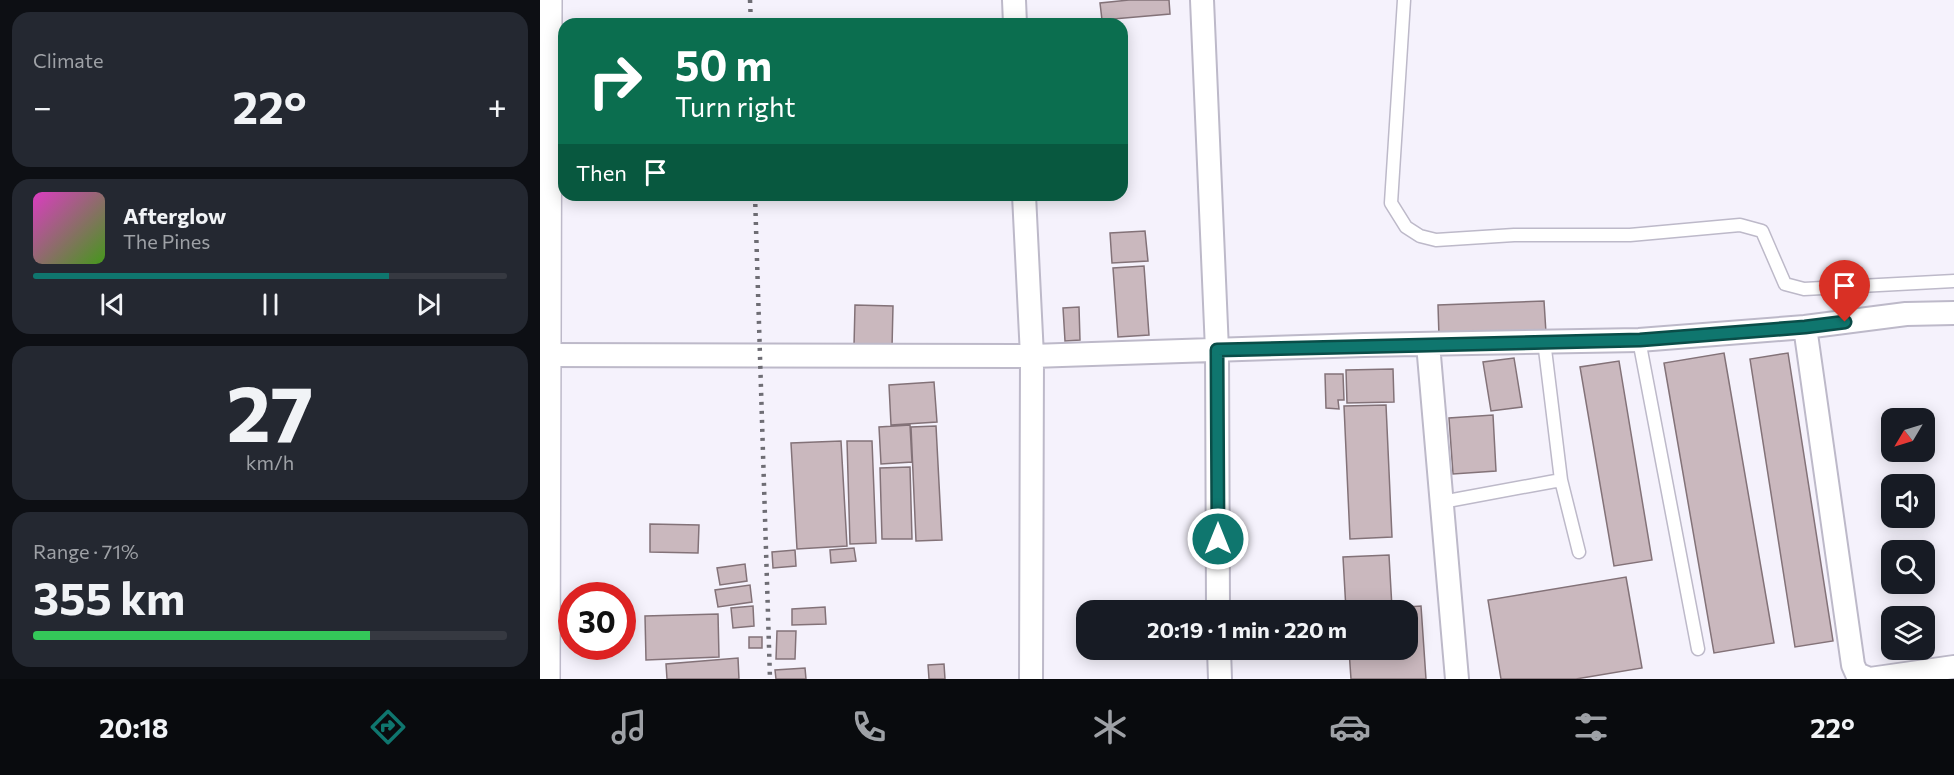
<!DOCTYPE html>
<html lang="en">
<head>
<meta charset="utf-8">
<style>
	body { margin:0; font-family:Commissioner,sans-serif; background:#242831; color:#f1f3f6; height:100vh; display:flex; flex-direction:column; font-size:22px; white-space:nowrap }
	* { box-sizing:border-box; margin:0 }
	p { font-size:20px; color:#9ea1a6 }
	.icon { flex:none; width:33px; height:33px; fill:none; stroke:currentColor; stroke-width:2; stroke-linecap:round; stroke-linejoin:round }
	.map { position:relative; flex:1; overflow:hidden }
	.details { display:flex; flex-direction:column; gap:12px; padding:12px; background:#0d0f14; width:540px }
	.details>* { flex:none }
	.banner { position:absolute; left:18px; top:18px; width:570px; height:183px; border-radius:18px; box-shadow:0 3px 15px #0003; background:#0b6e4f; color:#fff; overflow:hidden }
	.needle { width:39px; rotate:232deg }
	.fabs { position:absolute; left:1341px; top:408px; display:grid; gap:12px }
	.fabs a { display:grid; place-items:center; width:54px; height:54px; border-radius:12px; background:#171b24; box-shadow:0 3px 15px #0003; font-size:30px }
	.speed { position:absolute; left:18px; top:582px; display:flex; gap:12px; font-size:30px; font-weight:700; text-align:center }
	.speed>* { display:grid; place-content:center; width:78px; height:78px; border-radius:50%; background:#171b24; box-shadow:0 3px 15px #0003; line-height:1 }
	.speed .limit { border:9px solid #d22; background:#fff; color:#111 }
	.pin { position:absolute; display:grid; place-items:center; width:51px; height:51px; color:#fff; margin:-62px -26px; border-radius:50% 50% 50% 0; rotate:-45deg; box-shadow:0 0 6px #0007 }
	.pin .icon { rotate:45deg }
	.me { position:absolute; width:66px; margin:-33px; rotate:0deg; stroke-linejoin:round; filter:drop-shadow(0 0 4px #0008) }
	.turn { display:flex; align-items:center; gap:21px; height:126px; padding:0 18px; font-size:27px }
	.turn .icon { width:78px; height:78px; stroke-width:2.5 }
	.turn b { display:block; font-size:42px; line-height:51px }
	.then { display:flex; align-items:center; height:57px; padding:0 18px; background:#0003; gap:12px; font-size:22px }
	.big { font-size:45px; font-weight:700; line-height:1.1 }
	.details .card { flex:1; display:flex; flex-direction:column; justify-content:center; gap:9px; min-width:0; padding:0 21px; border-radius:18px; background:#242831 }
	.details .dial { align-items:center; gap:0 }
	.dial b { font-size:78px; line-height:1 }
	.song { display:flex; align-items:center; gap:18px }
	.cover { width:72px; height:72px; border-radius:9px; background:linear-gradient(135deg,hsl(310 70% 55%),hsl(100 70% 35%)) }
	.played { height:6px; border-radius:3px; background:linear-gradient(90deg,#0f766e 75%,#363941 75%) }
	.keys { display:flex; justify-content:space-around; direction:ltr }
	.heat { display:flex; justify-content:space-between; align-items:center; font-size:33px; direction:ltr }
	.charge { height:9px; border-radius:4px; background:linear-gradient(90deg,#34c759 71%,#363941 0) }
	.trip { position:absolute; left:536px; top:600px; width:342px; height:60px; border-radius:18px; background:#171b24; box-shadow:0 3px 15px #0003; font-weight:700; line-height:60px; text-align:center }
	.tabs { display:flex; height:96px; justify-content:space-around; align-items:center; background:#090b0e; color:#9ea1a6 }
	.tabs .icon { width:42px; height:42px }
	.tabs .active { color:#0f766e }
	.tabs b { font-size:27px; color:#f1f3f6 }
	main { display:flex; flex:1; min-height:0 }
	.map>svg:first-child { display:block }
</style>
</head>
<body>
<main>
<section class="details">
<div class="card"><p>Climate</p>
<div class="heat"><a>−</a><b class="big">22°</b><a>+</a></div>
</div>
<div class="card">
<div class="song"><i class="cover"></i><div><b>Afterglow</b><p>The Pines</p></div></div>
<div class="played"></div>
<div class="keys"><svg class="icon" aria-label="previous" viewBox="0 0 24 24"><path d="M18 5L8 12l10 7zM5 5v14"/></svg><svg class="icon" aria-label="pause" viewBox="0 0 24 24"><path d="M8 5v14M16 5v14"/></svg><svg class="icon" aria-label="next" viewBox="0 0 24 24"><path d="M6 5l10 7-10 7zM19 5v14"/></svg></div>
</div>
<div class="card dial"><b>27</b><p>km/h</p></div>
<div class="card"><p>Range · 71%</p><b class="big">355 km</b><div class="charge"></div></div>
</section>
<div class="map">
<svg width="1414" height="679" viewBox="0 0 1414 679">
	<rect width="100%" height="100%" fill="#f5f2fc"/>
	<path fill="#cab8be" stroke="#837278" stroke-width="1.5" d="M589,0h40l1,14 -68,6 -2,-17z
		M605,231l3,30 -36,2 -2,-30z
		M604,266l5,69 -31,2 -5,-69z
		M1004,301l2,32 -107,4 -1,-32z
		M315,305l38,1 -1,42 -38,-2z
		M539,307l1,33 -15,1 -2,-33z
		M1184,353l50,290 -60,10 -50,-290z
		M1248,353l45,288 -38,6 -45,-288z
		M974,358l8,49 -31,4 -8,-49z
		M1079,361l33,199 -38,6 -34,-199z
		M853,369l1,33 -47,1 -1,-33z
		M785,374h18l1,26h-6l1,9 -13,-1z
		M394,382l3,40 -46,3 -2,-40z
		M846,405l6,132 -42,2 -6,-133z
		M953,415l3,56 -43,3 -4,-56z
		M370,425l2,37 -31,2 -2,-37z
		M396,426l6,114 -26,1 -5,-114z
		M301,441l6,105 -50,3 -6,-106z
		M307,441h25l4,102 -26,1z
		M370,467l2,72h-30l-2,-71z
		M110,524l49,1 -1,28 -48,-1z
		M314,548l2,13 -25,2 -1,-13z
		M255,550l1,16 -23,2 -1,-16z
		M849,555l3,53 29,-2 5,73h-75l-2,-29h58v-40h-61l-3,-53z
		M205,564l2,17 -27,4 -3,-17z
		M1086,577l16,91 -66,11h-75l-13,-79z
		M210,585l2,17 -34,5 -3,-17z
		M213,606l1,20 -21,2 -2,-20z
		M285,607l1,17 -34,1v-16z
		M178,614l1,43 -73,3 -1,-44z
		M237,631h19l-1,28h-19z
		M209,637h13v11h-13z
		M198,658l1,21h-72l-1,-15z
		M404,664l1,15h-16l-1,-14z
		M265,668l1,11h-30l-1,-9z"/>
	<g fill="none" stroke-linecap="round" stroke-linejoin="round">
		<defs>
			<path id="service" d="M864,0l-13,203 15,24 14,9 16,4 78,-5h116l110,-10 22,6 23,53 19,5 150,-8
				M1099,340l59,309
				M1004,341l17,139 18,72
				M902,502l119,-22"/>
			<path id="minor" d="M474,0l1,24
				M662,0l15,350 1,260
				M484,195l8,161 -1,323
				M1265,327l48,338 4,9 12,5
				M888,344l29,335
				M3,355l489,1 332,-11 275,-5 166,-13 101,-13 48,-1
				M679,650l1,29
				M1330,679l84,-12"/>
			<path id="trunk" d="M3,679l2,-679"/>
		</defs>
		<use href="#service" stroke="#bdb9c9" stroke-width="15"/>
		<use href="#minor" stroke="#bdb9c9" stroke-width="26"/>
		<use href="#trunk" stroke="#bdb9c9" stroke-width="36"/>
		<use href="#service" stroke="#fff" stroke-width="12"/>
		<use href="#minor" stroke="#fff" stroke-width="22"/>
		<use href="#trunk" stroke="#fff" stroke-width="33"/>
		<path stroke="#6e6d74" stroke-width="4.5" stroke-dasharray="3 6" stroke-linecap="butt" d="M210,0l1,24
			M215,195l15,484"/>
	</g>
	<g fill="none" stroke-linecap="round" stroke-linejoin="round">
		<defs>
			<path id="route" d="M678,539l-1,-189 423,-10 165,-13 40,-5"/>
		</defs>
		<use href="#route" stroke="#0a4d48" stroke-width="15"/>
		<use href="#route" stroke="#0f766e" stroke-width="10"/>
	</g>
</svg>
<div class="fabs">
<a><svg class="needle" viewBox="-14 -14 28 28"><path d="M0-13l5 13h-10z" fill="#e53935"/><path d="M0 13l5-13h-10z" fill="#9ea1a6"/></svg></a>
<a><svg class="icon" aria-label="sound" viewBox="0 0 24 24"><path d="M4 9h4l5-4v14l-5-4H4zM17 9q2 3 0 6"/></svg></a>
<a><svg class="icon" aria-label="search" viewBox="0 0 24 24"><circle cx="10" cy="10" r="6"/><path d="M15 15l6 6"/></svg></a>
<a><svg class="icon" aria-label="layers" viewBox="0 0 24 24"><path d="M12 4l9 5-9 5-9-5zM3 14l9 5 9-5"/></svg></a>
</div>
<div class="speed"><div class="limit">30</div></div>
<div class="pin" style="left:1305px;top:322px;background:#d93025"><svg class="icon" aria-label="arrive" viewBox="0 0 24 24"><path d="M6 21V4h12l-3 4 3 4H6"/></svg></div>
<svg class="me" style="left:678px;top:539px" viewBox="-20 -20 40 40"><circle r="17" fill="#0f766e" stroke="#fff" stroke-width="3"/><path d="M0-11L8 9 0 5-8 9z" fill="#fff"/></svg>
<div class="trip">20:19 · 1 min · 220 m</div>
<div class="banner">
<div class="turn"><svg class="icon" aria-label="right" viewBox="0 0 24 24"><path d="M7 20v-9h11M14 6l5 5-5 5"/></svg><div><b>50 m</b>Turn right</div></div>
<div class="then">Then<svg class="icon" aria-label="arrive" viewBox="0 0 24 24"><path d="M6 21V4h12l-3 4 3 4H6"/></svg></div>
</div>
</div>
</main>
<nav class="tabs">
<b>20:18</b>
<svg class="icon active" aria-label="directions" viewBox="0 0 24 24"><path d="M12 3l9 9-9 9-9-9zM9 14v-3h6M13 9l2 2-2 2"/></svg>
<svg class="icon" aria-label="music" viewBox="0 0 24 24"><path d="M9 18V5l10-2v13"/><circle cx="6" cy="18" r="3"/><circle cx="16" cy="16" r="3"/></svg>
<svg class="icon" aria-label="phone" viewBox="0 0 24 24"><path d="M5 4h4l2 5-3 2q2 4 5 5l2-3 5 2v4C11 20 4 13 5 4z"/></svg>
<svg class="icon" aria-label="climate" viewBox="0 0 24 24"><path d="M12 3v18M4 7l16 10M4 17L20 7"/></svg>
<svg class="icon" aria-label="car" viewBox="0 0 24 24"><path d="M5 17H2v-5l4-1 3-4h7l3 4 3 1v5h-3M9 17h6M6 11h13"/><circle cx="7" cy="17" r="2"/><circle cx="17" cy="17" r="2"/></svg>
<svg class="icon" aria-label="filters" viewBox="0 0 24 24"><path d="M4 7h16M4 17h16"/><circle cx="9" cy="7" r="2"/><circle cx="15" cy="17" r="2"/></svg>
<b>22°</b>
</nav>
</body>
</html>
